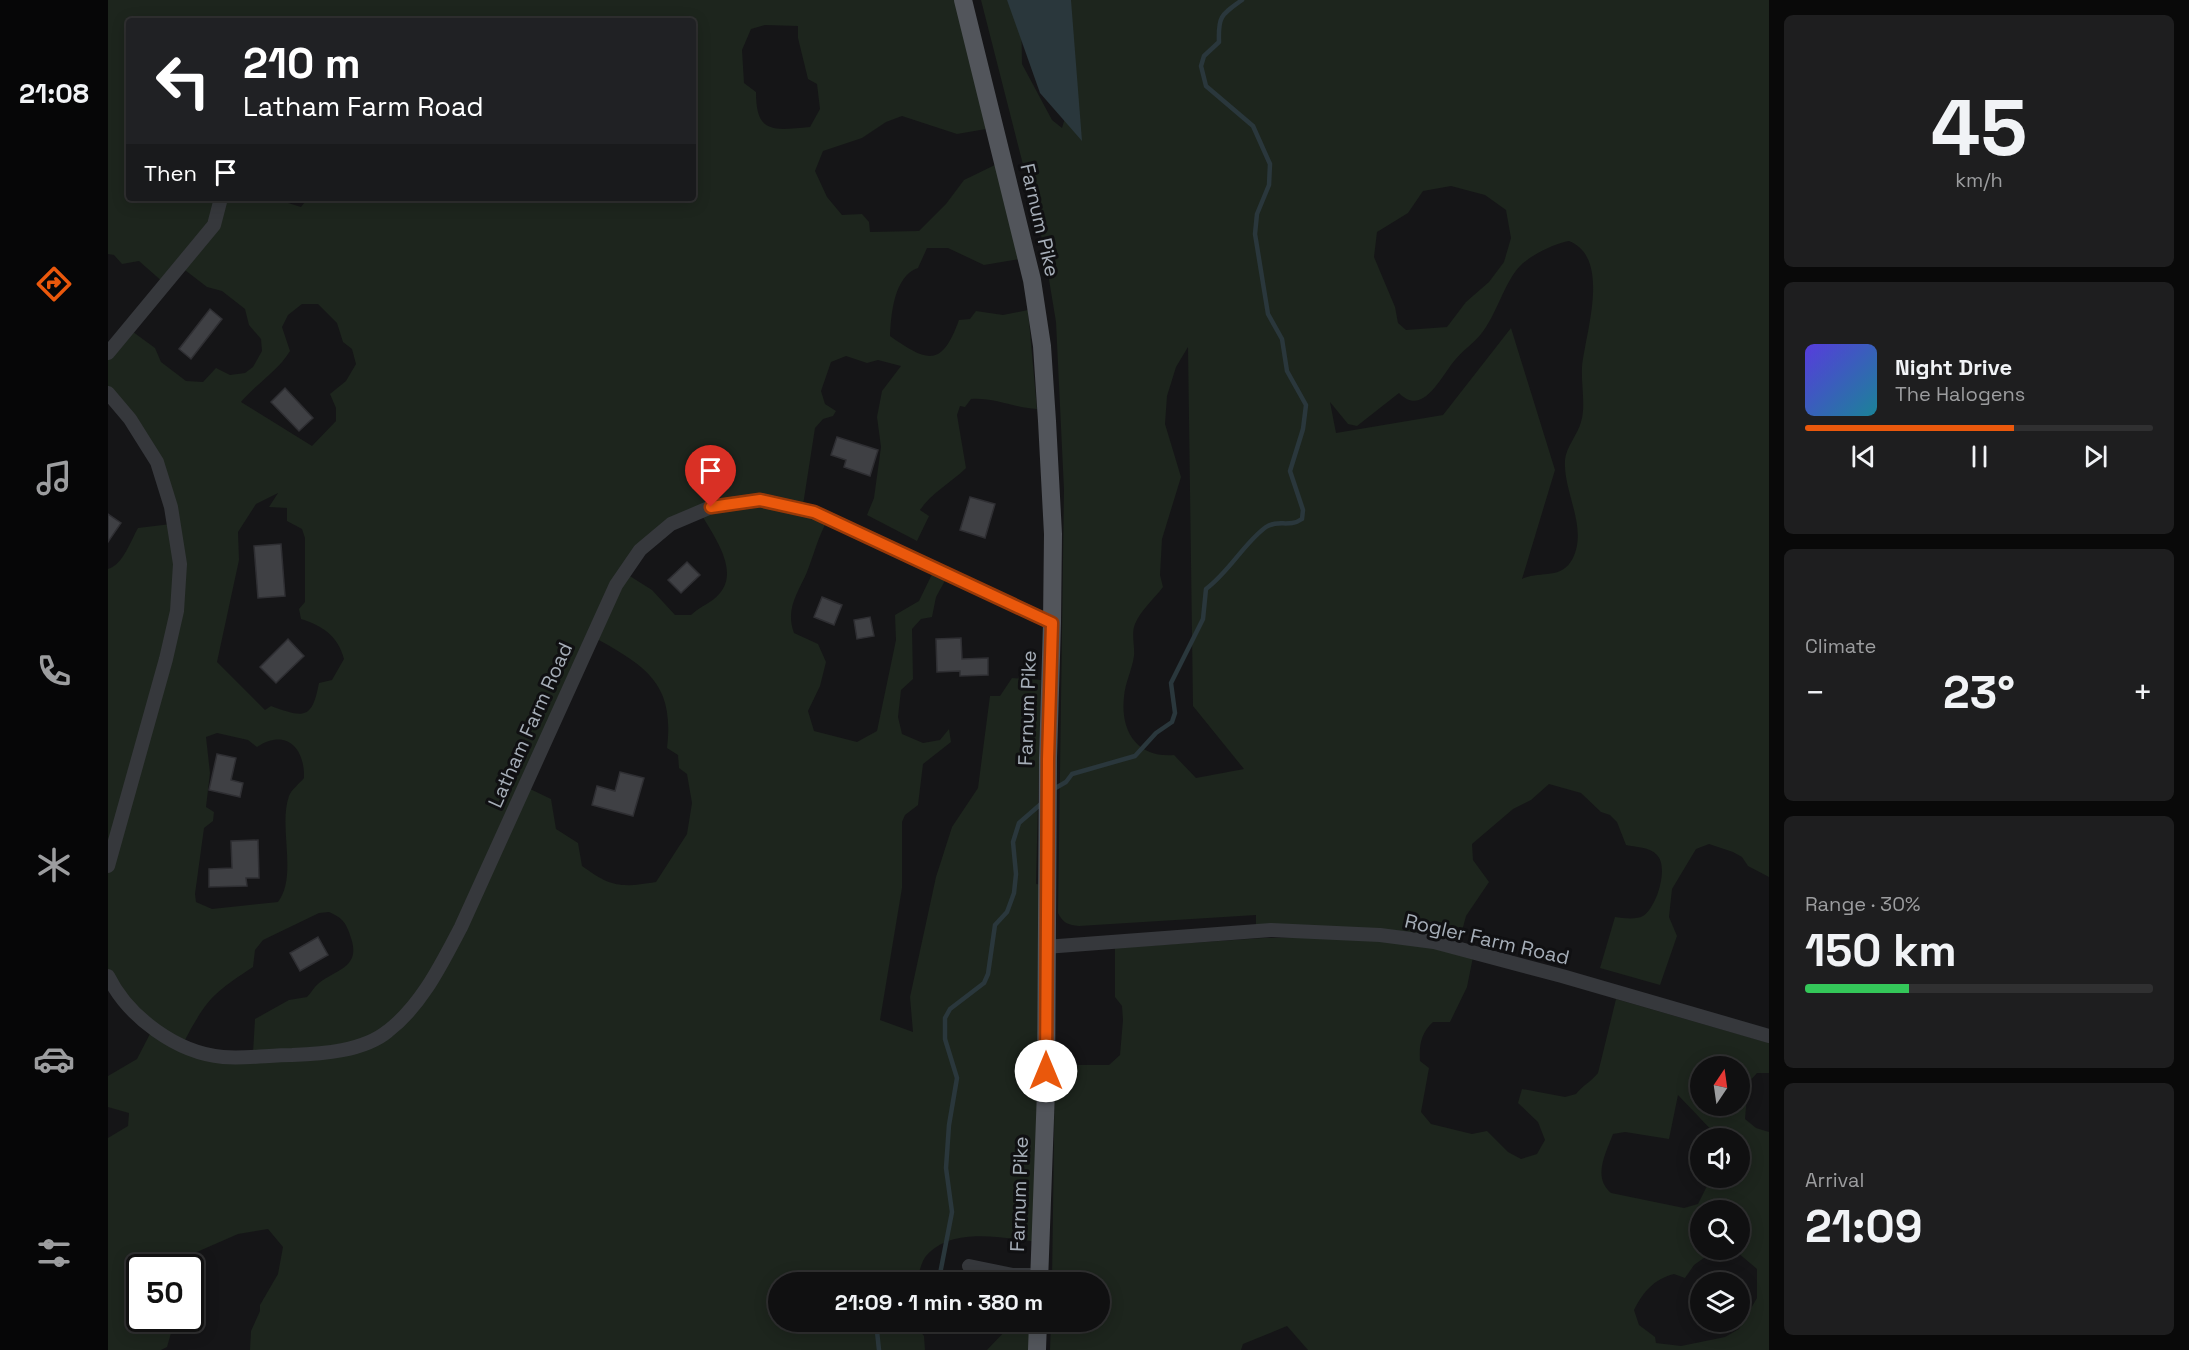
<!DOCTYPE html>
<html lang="en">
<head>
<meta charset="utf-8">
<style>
	body { margin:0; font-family:"Space Grotesk",sans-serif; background:#1e1e1f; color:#f1f3f6; height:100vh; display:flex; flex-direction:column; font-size:22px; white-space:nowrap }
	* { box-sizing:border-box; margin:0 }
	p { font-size:20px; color:#9c9d9f }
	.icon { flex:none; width:33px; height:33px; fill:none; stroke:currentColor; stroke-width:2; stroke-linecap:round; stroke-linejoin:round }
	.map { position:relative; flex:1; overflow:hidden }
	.drawer { display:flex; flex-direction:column; gap:15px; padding:15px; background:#090909; width:420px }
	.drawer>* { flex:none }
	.guide { position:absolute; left:18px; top:18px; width:570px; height:183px; border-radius:6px; box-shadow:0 3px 15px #0003,0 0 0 2px #303031; background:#202124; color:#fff; overflow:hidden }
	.needle { width:39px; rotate:13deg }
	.fabs { position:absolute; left:1582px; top:1056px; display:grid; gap:12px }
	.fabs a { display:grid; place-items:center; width:60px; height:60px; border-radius:50%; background:#101011; box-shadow:0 3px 15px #0003,0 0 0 2px #303031; font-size:30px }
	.speed { position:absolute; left:18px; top:1254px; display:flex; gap:12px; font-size:30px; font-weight:700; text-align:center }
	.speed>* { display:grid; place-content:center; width:78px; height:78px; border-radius:50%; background:#101011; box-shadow:0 3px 15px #0003,0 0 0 2px #303031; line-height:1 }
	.speed .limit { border:3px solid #111; border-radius:9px; background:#fff; color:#111 }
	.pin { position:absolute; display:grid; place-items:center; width:51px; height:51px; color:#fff; margin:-62px -26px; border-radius:50% 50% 50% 0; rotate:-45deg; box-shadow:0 0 6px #0007 }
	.pin .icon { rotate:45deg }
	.me { position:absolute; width:66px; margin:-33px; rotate:0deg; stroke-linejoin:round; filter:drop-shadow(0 0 4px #0008) }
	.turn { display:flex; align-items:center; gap:21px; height:126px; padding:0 18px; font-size:27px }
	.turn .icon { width:78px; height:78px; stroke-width:2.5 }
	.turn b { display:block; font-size:42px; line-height:51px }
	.then { display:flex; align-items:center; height:57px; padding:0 18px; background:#0003; gap:12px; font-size:22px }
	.big { font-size:45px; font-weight:700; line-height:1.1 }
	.drawer .tile { flex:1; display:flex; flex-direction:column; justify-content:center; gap:9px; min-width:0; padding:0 21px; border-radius:9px; background:#1e1e1f }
	.drawer .dial { align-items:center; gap:0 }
	.dial b { font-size:78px; line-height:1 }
	.song { display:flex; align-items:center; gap:18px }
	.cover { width:72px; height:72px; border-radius:9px; background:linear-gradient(135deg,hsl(250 70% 55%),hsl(190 70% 35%)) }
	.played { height:6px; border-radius:3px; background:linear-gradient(90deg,#ea580c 60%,#303031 60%) }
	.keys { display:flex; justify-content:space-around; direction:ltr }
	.heat { display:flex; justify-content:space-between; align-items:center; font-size:33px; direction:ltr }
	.charge { height:9px; border-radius:4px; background:linear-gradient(90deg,#34c759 30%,#303031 0) }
	.trip { position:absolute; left:660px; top:1272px; width:342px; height:60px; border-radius:30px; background:#101011; box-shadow:0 3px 15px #0003,0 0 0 2px #303031; font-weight:700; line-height:60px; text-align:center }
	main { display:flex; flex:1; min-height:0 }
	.tabs { display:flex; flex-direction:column; width:108px; justify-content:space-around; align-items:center; background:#060607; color:#9c9d9f }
	.tabs .icon { width:42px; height:42px }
	.tabs .active { color:#ea580c }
	.tabs b { font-size:27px; color:#f1f3f6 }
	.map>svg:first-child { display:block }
</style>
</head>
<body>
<main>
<nav class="tabs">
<b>21:08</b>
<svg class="icon active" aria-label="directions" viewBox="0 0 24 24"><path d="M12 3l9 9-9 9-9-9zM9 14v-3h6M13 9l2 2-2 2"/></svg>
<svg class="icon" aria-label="music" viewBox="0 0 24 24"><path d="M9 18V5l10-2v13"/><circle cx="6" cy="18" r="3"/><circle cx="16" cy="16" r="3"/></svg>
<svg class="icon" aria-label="phone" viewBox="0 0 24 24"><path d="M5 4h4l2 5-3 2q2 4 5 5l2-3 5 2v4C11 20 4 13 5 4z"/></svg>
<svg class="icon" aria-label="climate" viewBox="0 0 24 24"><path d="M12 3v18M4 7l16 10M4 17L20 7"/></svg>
<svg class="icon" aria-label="car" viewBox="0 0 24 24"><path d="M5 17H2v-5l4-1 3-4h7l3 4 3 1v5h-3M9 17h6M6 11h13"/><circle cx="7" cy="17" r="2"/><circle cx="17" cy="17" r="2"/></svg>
<svg class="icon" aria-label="filters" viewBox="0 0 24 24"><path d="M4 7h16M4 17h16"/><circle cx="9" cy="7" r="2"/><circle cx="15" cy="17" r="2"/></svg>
</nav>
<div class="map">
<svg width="1661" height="1350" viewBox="0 0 1661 1350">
	<rect width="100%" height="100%" fill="#151517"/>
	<path fill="#1d251d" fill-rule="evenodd" d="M0,0h849l29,129 -29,5 -55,-18 -16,6 -24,16 -39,13 -8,20 12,26 15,18 20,-1 7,8 1,10 49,-1 27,-27 18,-24 35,-17 27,95 -42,7 -36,-17h-21l-9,20c-24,8 -27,46 -28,68 38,27 52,31 69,-16l11,-1 6,-8 27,4 25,-5 9,99c-22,-1 -44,-12 -66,-10l-6,8 -5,-1 -3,9 9,53c-14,14 -35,25 -46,42l9,6 -12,25 -50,-26 7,-17 7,-51 -4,-30 5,-26 19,-25 -23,-6 -11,3 -21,-7 -15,6 -10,29 4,13 11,7 -3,5 -10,3 -8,9 -12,77 25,14c-11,20 -13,33 -21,53 -9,21 -22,37 -13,61l24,11 8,18 -6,24 -12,25 6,20 43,11 20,-11 19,-91 -1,-25 24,-14 16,-33 12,9 -11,20 -4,20 -11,2 -9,10 1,50 -12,11 -3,27 4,17 21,9 17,-3 9,-11 2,13 -28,22 -5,41 -13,10 -3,7v66l-22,132 33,12 -3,-35 26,-120 16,-50 26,-39 12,-92h10l12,-18 29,2 -5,204 9,1 -5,357c-35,-3 -87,-17 -114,14 -5,6 -7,19 -10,26h-138v40h134l12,14 1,14h-675l1,-19 9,-20v-6l18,-31 5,-27 -15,-18 -30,5 -48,21 -5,12 -45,1v50l35,1 -8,28 -6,3h-53v-212l20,-12 1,-13 -21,-6v-31l29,-17 15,-29 -44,-53v-408c15,-4 23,-29 30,-41l33,-4 -13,-65 -50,-68v-39l21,-23 26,19 6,14 25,19 17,1 13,-14 14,7 15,-2 8,-6 9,-16 -1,-12 -12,-14 -4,-16 -23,-18 -15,-4 -26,-20 -17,16 -25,-22 -17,3 -8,-9 -6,-1zM21,21h564v177h-385l-7,9 -29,-9h-143zM657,25l33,1v12l10,41 9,5 3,25 -10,18c-36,3 -54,8 -54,-35l-12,-9 -2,-33 9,-21zM194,304h16l19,19 6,19 9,7 4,15 -10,17 -16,13 6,14v13l-24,25 -71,-44c15,-18 37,-31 49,-51l-8,-24 6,-12zM170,493l-9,14 18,1v13l15,8 3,9v64l-6,7 2,10c22,7 37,17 43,40l-12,21 -13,3c-7,37 -15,35 -48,23l-6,4 -48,-48 22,-102 -1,-28 18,-28zM592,512c12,22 40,57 20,81 -8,10 -20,13 -29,22h-16l-23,-25 -27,-17 48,-51zM484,636c53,30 83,46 75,112l11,7 1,13 8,6 5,29 -5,31 -31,48c-36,6 -45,5 -74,-16l-4,-23 -22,-14 -5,-30 -23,-11zM109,733l31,7 9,7c29,-19 48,1 47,31 -4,5 -13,12 -15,18 -11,31 9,80 -11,106l-66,7 -16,-7 -1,-8 9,-66 9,-7 1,-9 -8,-5 4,-34 -4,-36zM221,912c12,5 17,10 21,23 12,32 -11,33 -31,48 -5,4 -8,10 -12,14l-18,3 -34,19 -2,34 -51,-4 -17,-9c22,-42 30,-48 68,-73l2,-17 8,-10 56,-27z
		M873,0h38l2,7 1,57 30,56 10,8 6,-20 -4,-108h705v877l-21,-11 -6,-9 -9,-5 -24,-8 -13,5 -24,40 -3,28 8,19 -17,49 -60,-17 15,-51c8,1 21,3 28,-1 14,-9 26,-49 14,-61 -7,-8 -22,-8 -31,-10l-9,-23 -7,-7 -9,-3 -20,-19 -32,-9 -18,16 -18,9 -41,35 1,16 16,22 -23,34 -8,30 -202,-18v-13l-177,11c-11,-1 -16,-3 -21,-13l6,-423 -8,-168 -13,-79zM1343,186l34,9 21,15 5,28 -7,24 -15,20 -23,20 -19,25 -41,3 -8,-7 -3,-16 -21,-50 3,-25 31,-19 15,-22zM1461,241c43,17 16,93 13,126 -1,18 4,39 -1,55 -3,12 -15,25 -16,38 -2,32 23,67 8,98 -12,23 -33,12 -51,21l33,-109 -44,-142 -68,87 -107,18 -6,-31 18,22 9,2 42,-33c24,25 42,-17 56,-33 8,-10 19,-17 26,-26 15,-18 24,-53 39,-68 11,-11 35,-23 49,-25zM1080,347l5,359 51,63 -48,9 -22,-23c-36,3 -54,-23 -50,-58 1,-14 8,-27 10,-41 1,-9 -3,-23 1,-32 5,-13 20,-26 28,-37l-3,-12 2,-36 19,-62 -16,-53 2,-28 9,-29z
		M1223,937l69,4 73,16 -6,30 -17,35h-17c-12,11 -14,23 -13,39l9,7 -8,44 10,12 41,10 15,-3 21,21 13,7 16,-5 8,-14 -7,-18 -20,-19 4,-14 43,8 11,-3c7,-9 15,-12 22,-21l18,-74 153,44v30h-12l-9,10 -3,36 11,9 13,4v218h-461l-21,-24 -44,18 -2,6h-191l1,-28h49v-40h-48l3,-217h54l11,-10 3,-35 -1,-14 -7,-9v-49l149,-10zM1593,1066h39v40h-39zM1570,1095l41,43h21v40h-29l-13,26 -14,4 -73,-15c-19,-16 -5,-40 2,-59l12,-2 44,7zM1593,1210h39v40h-39zM1607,1250l22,2 20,17v29l-18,31 -14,8 -44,9 -25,-3 -1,-6 -16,-12 -5,-15c9,-18 20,-31 40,-36l11,4 9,-13z
		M898,1330h25l-1,20h-43z"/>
	<path fill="#2a373c" d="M899,0h64l11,141 -42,-48z"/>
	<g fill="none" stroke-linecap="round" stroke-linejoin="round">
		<path stroke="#2a373c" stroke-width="4.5" d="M944,790l14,-8 6,-8 63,-18 21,-23 16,-11 3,-9 -4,-30 32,-64 3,-30c24,-18 38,-46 60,-62 12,-8 23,1 36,-8l1,-9 -13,-39 13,-42 3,-24 -19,-34 -5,-32 -14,-25 -13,-80 2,-20 12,-29 1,-21 -17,-38 -47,-40 -5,-20 3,-10 15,-14c-1,-26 2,-27 23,-42
			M822,1282l10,-8 12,-62 -6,-44 3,-43 8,-47 -12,-39v-21l5,-9 34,-26 4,-9 7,-49 12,-13 7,-19 2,-19 -3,-32 6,-19 23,-20
			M768,1322l3,28"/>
	</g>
	<path fill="#3f4044" stroke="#2f2f33" stroke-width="1.5" d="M102,309l12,10 -31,40 -12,-10z
		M177,388l28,30 -14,13 -28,-29z
		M729,437l41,13 -8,26 -26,-9 2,-7 -15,-5z
		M862,497l25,7 -10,34 -25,-8z
		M0,514l13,9 -13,19z
		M173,544l4,52 -27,2 -4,-52z
		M579,562l13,13 -19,18 -13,-13z
		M714,597l20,8 -8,20 -20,-8z
		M762,617l4,19 -17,3 -3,-19z
		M853,638l1,21 26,-1v17l-28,1v-5l-23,1 -1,-33z
		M180,639l16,17 -28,27 -16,-16z
		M109,754l19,4 -5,22 12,3 -3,14 -31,-7z
		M512,772l24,6 -11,38 -41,-11 5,-19 18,5z
		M150,840l1,38h-13l1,8 -38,1v-18l23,-1 -1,-27z
		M210,937l10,18 -28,16 -10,-18z"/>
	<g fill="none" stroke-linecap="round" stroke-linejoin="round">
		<path stroke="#36383c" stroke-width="14" d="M0,353l106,-128 6,-23
			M0,393l22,26 27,43 14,45 9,57 -3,47 -11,48 -58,207
			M937,947l226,-17 109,5 54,7 128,34 207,60
			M0,976c20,41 69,77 115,81 22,2 47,-2 69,-2 30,-1 72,-4 96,-24 34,-26 54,-68 73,-104l155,-342 24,-35 31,-26 40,-17 49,-7 54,12 238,111
			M861,1266l44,9h26"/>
		<path stroke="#52555b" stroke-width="18" d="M855,0l69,280 10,66 5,75 6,113 -1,89 -4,135 -2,333 -7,191
			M929,1350l1,-28"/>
	</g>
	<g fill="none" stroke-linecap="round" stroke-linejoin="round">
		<defs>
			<path id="route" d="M603,507l49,-7 54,12 238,111 -4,136 -2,312"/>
		</defs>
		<use href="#route" stroke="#983908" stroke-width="15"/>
		<use href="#route" stroke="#ea580c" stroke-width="10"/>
	</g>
	<g text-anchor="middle" stroke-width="6" stroke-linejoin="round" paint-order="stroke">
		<g font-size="20" fill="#a6aeb8" stroke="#101012">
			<text transform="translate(932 220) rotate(77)" y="7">Farnum Pike</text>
			<text transform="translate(919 708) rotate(-88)" y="7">Farnum Pike</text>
			<text transform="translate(422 725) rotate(-66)" y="7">Latham Farm Road</text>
			<text transform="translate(1379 939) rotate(13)" y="7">Rogler Farm Road</text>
			<text transform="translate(911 1194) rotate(-88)" y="7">Farnum Pike</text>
		</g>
	</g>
</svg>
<div class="fabs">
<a><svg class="needle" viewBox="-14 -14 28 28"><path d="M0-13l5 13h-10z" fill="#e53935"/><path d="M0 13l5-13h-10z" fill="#9c9d9f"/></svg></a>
<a><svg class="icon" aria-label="sound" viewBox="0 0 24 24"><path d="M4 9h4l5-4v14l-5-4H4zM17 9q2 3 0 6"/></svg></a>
<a><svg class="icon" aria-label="search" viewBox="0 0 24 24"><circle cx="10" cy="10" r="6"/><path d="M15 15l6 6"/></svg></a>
<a><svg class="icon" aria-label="layers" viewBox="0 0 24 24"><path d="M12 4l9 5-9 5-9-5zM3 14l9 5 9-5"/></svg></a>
</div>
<div class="speed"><div class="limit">50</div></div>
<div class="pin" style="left:603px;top:507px;background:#d93025"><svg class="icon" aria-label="arrive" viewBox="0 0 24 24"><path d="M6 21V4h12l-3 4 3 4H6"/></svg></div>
<svg class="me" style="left:938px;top:1071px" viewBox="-20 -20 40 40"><circle r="19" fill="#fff"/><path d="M0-13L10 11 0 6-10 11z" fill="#ea580c"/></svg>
<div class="trip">21:09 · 1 min · 380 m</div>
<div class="guide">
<div class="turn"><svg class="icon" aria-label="left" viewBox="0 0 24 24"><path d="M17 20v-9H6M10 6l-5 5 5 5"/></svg><div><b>210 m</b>Latham Farm Road</div></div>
<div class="then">Then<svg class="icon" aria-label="arrive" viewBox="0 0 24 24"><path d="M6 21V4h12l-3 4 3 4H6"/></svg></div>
</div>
</div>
<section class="drawer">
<div class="tile dial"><b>45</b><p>km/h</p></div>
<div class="tile">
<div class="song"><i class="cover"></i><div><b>Night Drive</b><p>The Halogens</p></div></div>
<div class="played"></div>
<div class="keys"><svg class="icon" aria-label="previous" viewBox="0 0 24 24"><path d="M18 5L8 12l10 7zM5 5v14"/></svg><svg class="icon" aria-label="pause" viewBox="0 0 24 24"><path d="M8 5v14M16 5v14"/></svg><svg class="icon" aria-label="next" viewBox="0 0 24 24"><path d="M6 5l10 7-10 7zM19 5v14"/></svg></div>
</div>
<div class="tile"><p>Climate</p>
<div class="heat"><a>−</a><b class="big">23°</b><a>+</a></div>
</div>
<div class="tile"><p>Range · 30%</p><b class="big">150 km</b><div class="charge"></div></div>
<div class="tile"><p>Arrival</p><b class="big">21:09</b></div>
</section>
</main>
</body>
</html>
